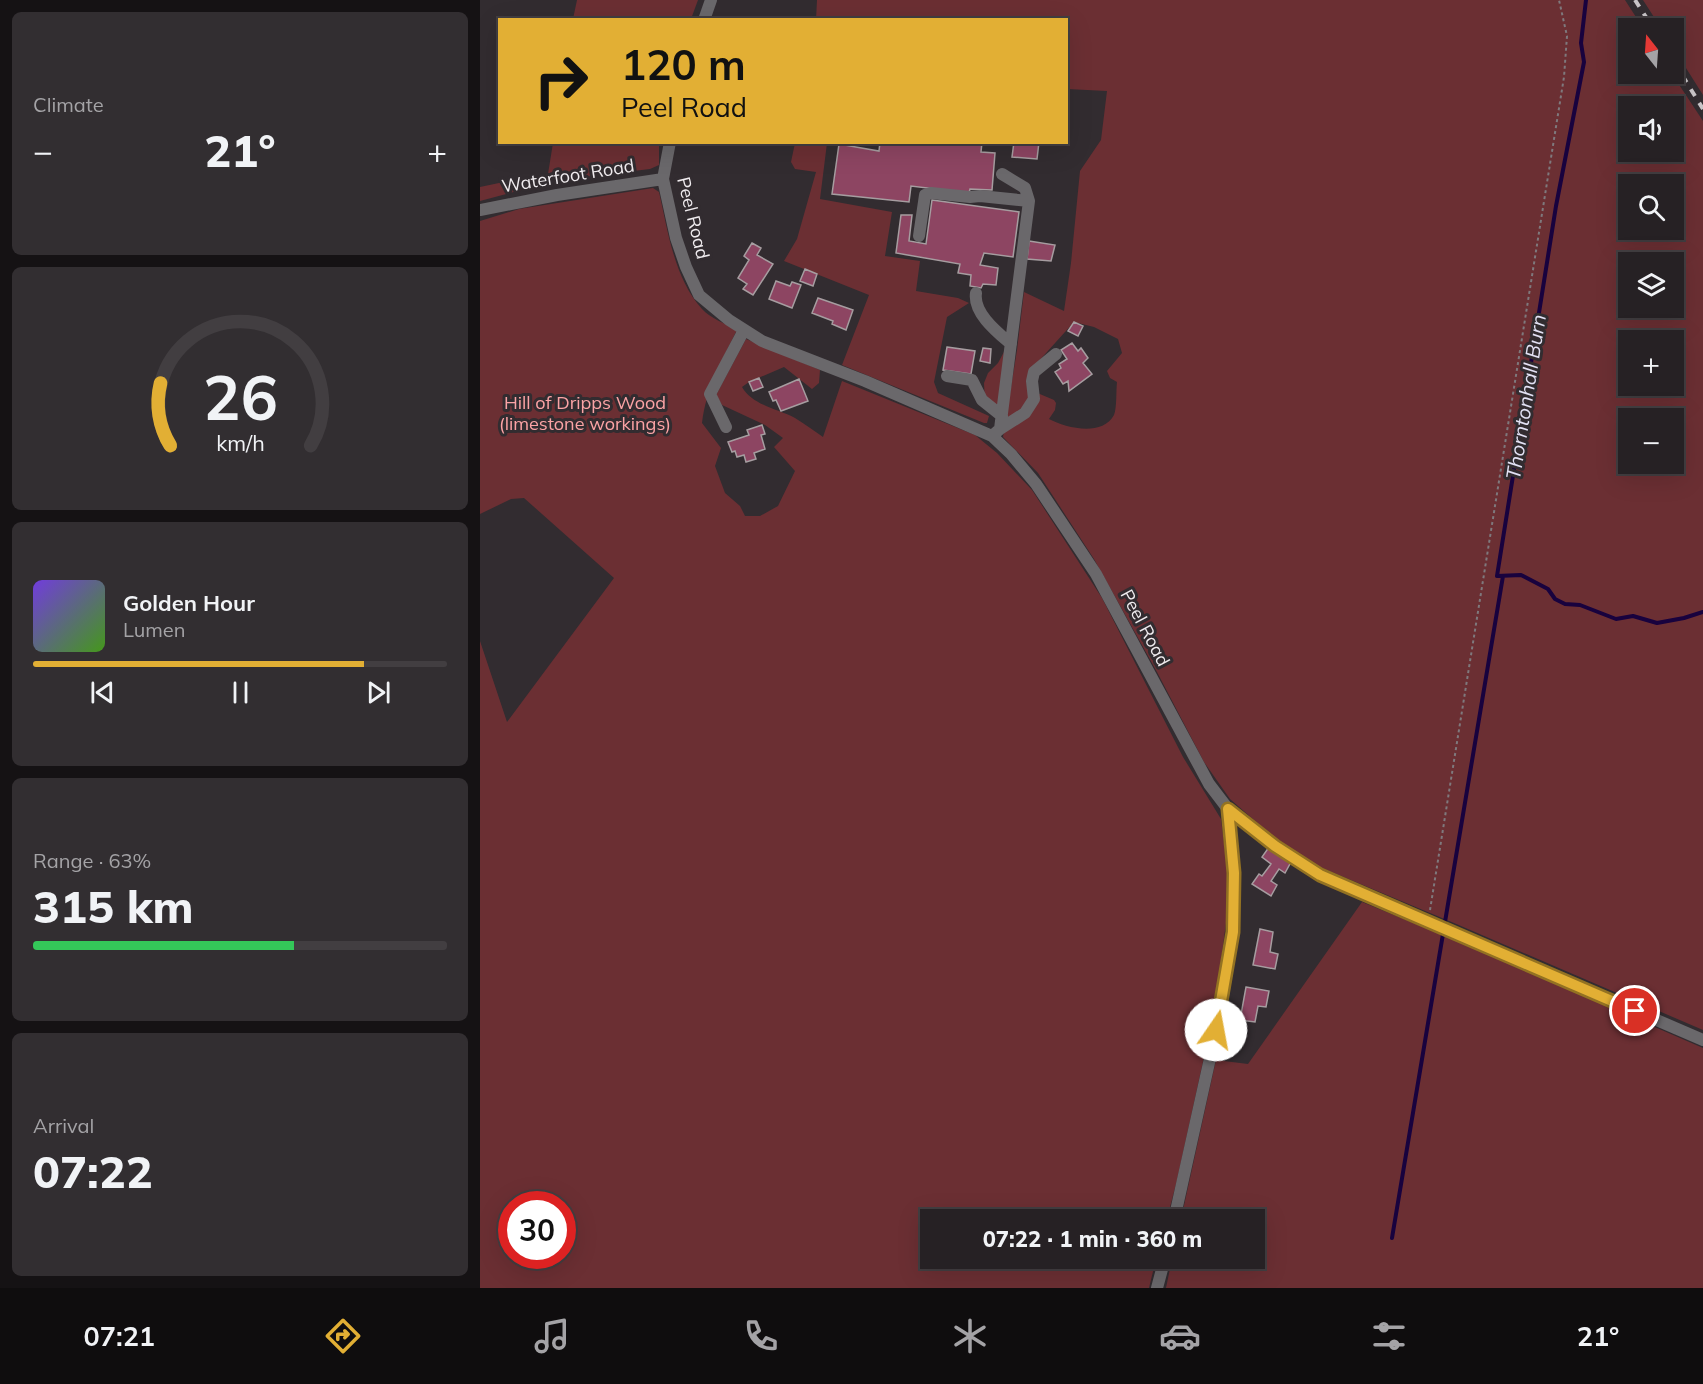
<!DOCTYPE html>
<html lang="en">
<head>
<meta charset="utf-8">
<style>
	body { margin:0; font-family:Mulish,sans-serif; background:#322e31; color:#f1f3f6; height:100vh; display:flex; flex-direction:column; font-size:22px; white-space:nowrap }
	* { box-sizing:border-box; margin:0 }
	p { font-size:20px; color:#a4a3a6 }
	.icon { flex:none; width:33px; height:33px; fill:none; stroke:currentColor; stroke-width:2; stroke-linecap:round; stroke-linejoin:round }
	.map { position:relative; flex:1; overflow:hidden }
	.details { display:flex; flex-direction:column; gap:12px; padding:12px; background:#151214; width:480px }
	.details>* { flex:none }
	.hud { position:absolute; left:18px; top:18px; width:570px; height:126px; border-radius:0px; box-shadow:0 6px 24px #0002,0 0 0 2px #423e41; background:#e2af34; color:#111; overflow:hidden }
	.needle { width:39px; rotate:343deg }
	.buttons { position:absolute; left:1138px; top:18px; display:grid; gap:12px }
	.buttons a { display:grid; place-items:center; width:66px; height:66px; border-radius:0px; background:#262124; box-shadow:0 6px 24px #0002,0 0 0 2px #423e41; font-size:30px }
	.speed { position:absolute; left:18px; top:1191px; display:flex; gap:12px; font-size:30px; font-weight:700; text-align:center }
	.speed>* { display:grid; place-content:center; width:78px; height:78px; border-radius:50%; background:#262124; box-shadow:0 6px 24px #0002,0 0 0 2px #423e41; line-height:1 }
	.speed .limit { border:9px solid #d22; background:#fff; color:#111 }
	.pin { position:absolute; display:grid; place-items:center; width:51px; height:51px; color:#fff; margin:-26px; border:3px solid #fff; border-radius:50%; box-shadow:0 2px 6px #0007 }
	.me { position:absolute; width:66px; margin:-33px; rotate:12deg; stroke-linejoin:round; filter:drop-shadow(0 0 4px #0008) }
	.turn { display:flex; align-items:center; gap:21px; height:126px; padding:0 24px; font-size:27px }
	.turn .icon { width:78px; height:78px; stroke-width:2.5 }
	.turn b { display:block; font-size:42px; line-height:51px }
	.big { font-size:45px; font-weight:800; line-height:1.1 }
	.details .card { flex:1; display:flex; flex-direction:column; justify-content:center; gap:9px; min-width:0; padding:0 21px; border-radius:9px; background:#322e31 }
	.details .dial { align-items:center; gap:0 }
	.dial svg { height:156px; overflow:visible; fill:none; stroke:#423e41; stroke-width:7; stroke-linecap:round; text-anchor:middle }
	.dial text { fill:#f1f3f6; stroke:none }
	.song { display:flex; align-items:center; gap:18px }
	.cover { width:72px; height:72px; border-radius:9px; background:linear-gradient(135deg,hsl(260 70% 55%),hsl(100 70% 35%)) }
	.played { height:6px; border-radius:3px; background:linear-gradient(90deg,#e2af34 80%,#423e41 80%) }
	.keys { display:flex; justify-content:space-around; direction:ltr }
	.heat { display:flex; justify-content:space-between; align-items:center; font-size:33px; direction:ltr }
	.charge { height:9px; border-radius:4px; background:linear-gradient(90deg,#34c759 63%,#423e41 0) }
	.trip { position:absolute; left:440px; top:1209px; width:345px; height:60px; border-radius:0px; background:#262124; box-shadow:0 6px 24px #0002,0 0 0 2px #423e41; font-weight:800; line-height:60px; text-align:center }
	.tabs { display:flex; height:96px; justify-content:space-around; align-items:center; background:#0f0d0e; color:#a4a3a6 }
	.tabs .icon { width:42px; height:42px }
	.tabs .on { color:#e2af34 }
	.tabs b { font-size:27px; color:#f1f3f6 }
	main { display:flex; flex:1; min-height:0 }
	.map>svg:first-child { display:block }
</style>
</head>
<body>
<main>
<section class="details">
<div class="card"><p>Climate</p>
<div class="heat"><a>−</a><b class="big">21°</b><a>+</a></div>
</div>
<div class="card dial"><svg viewBox="0 0 100 80">
<path d="M14 69A42 42 0 1 1 86 69"/>
<path d="M14 69A42 42 0 0 1 9 37" stroke="#e2af34"/>
<text x="50" y="56" font-size="32" font-weight="700">26</text>
<text x="50" y="72" font-size="11">km/h</text>
</svg></div>
<div class="card">
<div class="song"><i class="cover"></i><div><b>Golden Hour</b><p>Lumen</p></div></div>
<div class="played"></div>
<div class="keys"><svg class="icon" aria-label="previous" viewBox="0 0 24 24"><path d="M18 5L8 12l10 7zM5 5v14"/></svg><svg class="icon" aria-label="pause" viewBox="0 0 24 24"><path d="M8 5v14M16 5v14"/></svg><svg class="icon" aria-label="next" viewBox="0 0 24 24"><path d="M6 5l10 7-10 7zM19 5v14"/></svg></div>
</div>
<div class="card"><p>Range · 63%</p><b class="big">315 km</b><div class="charge"></div></div>
<div class="card"><p>Arrival</p><b class="big">07:22</b></div>
</section>
<div class="map">
<svg width="1223" height="1288" viewBox="0 0 1223 1288">
	<rect width="100%" height="100%" fill="#322c30"/>
	<path fill="#6b2f33" fill-rule="evenodd" d="M97,0h121l-7,19h-118z
		M337,0h808l18,28h-14v46h43l31,47v909l-249,-107 -139,-58 -45,-31 -40,-35 -26,-37 -47,-90 -63,-113 -56,-86 -35,-36 14,-87 7,-58 40,19 7,-48 9,-92 21,-31 6,-49 -40,-2 -1,-69h-250zM1149,106h45v46h-45zM1149,184h45v46h-45zM1149,262h45v46h-45zM594,322l20,5 24,12 4,14 -15,18 3,7 7,4c-1,8 0,26 -3,33 -12,22 -48,13 -65,4l6,-9 1,-7 -2,-3 -26,-11v-16zM1149,340h45v46h-45zM1149,418h45v46h-45z
		M1163,0h60v95l-29,-46v-21h-13z
		M73,143h106v22l-9,4 -91,11 -79,21v-14l19,-4 48,-3z
		M315,143h32l-7,56 72,13 -7,44 35,5 -4,30 42,7 11,5 -22,14 -13,65 4,11 51,23 -2,7h-3l-142,-58 27,-70 -85,-34 13,-22 19,-67 -21,-3 -4,-7z
		M173,188l6,4c9,39 15,86 43,117 8,9 24,15 35,21 -15,30 -31,59 -35,93l19,25 -6,18 10,27 15,13 5,10h15l18,-10 17,-35 -21,-24 9,-9 -18,-13 -43,-20 -6,-10 30,-56 74,31 -1,13 -7,6 -28,-22 -35,15 -7,5c10,18 36,22 53,31 10,6 19,13 28,19l19,-56 133,54 22,18 35,37 70,108 81,159 38,62 9,73 -15,115 -38,173 -10,39 -237,1v38l226,1 -7,29h-669v-647l27,81 107,-144 -90,-80 -13,1 -31,15v-293l39,-12zM32,1204h50v52h-50z
		M525,350l-2,61 -18,-8 -1,-20 4,-10 10,-10z
		M882,902l81,33 260,113v240h-537l6,-29 82,-1v-38l-73,-1 35,-159 32,4z"/>
	<g fill="none" stroke-linecap="round" stroke-linejoin="round">
		<path stroke="#18023e" stroke-width="4" d="M1106,0l-5,43 3,19 -28,144 -59,370 24,-1 27,14 7,10 10,5 15,1 36,14 17,-3 24,7 27,-5 19,-6
			M912,1238l111,-662"/>
	</g>
	<path fill="#8d4562" stroke="#a69da0" stroke-width="1.5" d="M400,142h102l-1,10 14,1 -3,37 -22,-1 -1,4 -58,-7 -2,16 -77,-8 7,-50 40,7z
		M534,142h25l-2,17 -25,-2z
		M452,200l87,12 -6,45 -29,-4 -4,12 18,3 -2,17 -13,-1 -2,4 -11,-2 1,-11 -13,-2 2,-9 -64,-11 5,-38h11l-3,26 17,3z
		M549,241l26,4 -4,16 -24,-2z
		M272,243l9,5 -4,7 16,9 -20,31 -10,-6 4,-5 -9,-6 11,-18 -5,-4z
		M325,269l12,5 -4,12 -13,-5z
		M296,281l14,5 2,-4 9,3 -9,23 -23,-9z
		M338,298l35,12 -7,20 -14,-6 1,-3 -21,-8z
		M594,322l9,4 -5,10 -10,-5z
		M592,343l6,8 3,-3 7,10 -5,5 9,11 -23,17 -1,-10 -5,3 -8,-12 6,-4 -2,-4 8,-5 -6,-9z
		M467,347l28,4 -4,23 -28,-4z
		M503,348l8,1 -1,14 -10,-2z
		M279,378l4,9 -10,4 -4,-9z
		M319,379l9,22 -27,10 -5,-11 -3,1 -4,-9z
		M282,425l3,9 -4,1 4,14 -11,4 2,6 -10,3 -2,-7 -7,2 -2,-6 -3,1 -4,-10 21,-7 -2,-5z
		M789,847l22,15 -6,11 -6,-4 -8,12 6,4 -6,11 -19,-12 7,-10 3,2 9,-12 -9,-7z
		M780,929l13,3 -3,20 8,2 -3,15 -22,-4z
		M766,987l23,4 -3,16 -8,-1 -3,16 -15,-2z"/>
	<g fill="none" stroke-linecap="round" stroke-linejoin="round">
		<path stroke="#7f797d" stroke-width="2" stroke-dasharray="3 3" stroke-linecap="butt" d="M950,910l134,-833 3,-41 -8,-36"/>
		<path stroke="#6a686b" stroke-width="12" d="M224,20l7,-20
			M190,142l-7,37 13,59 10,29 13,28 30,25 33,21 103,40 127,55 19,18 25,30 60,90 113,210 19,25 47,37 45,29 383,165
			M0,210l77,-15 106,-16
			M439,236l6,-41 6,-2 39,4 10,-1 49,5
			M496,293c-3,20 21,39 35,51
			M467,376l25,4 10,20 20,16
			M246,427l-16,-33 34,-64
			M520,429l25,-16 9,-14 -2,-18 2,-9 22,-18
			M512,436l8,-7 29,-228 -4,-13 -23,-14
			M694,1220l47,-211 12,-77 1,-59 -6,-64
			M677,1288l8,-30"/>
		<path stroke="#c9c5c8" stroke-width="4" stroke-dasharray="8 8" stroke-linecap="butt" d="M1155,0l18,28
			M1194,62l29,47"/>
	</g>
	<g fill="none" stroke-linecap="round" stroke-linejoin="round">
		<defs>
			<path id="route" d="M736,1030l17,-98 1,-59 -6,-64 47,37 45,29 315,136"/>
		</defs>
		<use href="#route" stroke="#937222" stroke-width="15"/>
		<use href="#route" stroke="#e2af34" stroke-width="10"/>
	</g>
	<g text-anchor="middle" stroke-width="6" stroke-linejoin="round" paint-order="stroke">
		<g font-size="18" fill="#f0ecef" stroke="#322c30">
			<text transform="translate(88 176) rotate(-9)" y="6">Waterfoot Road</text>
			<text transform="translate(213 218) rotate(76)" y="6">Peel Road</text>
			<text transform="translate(665 628) rotate(62)" y="6">Peel Road</text>
		</g>
		<g font-size="18" fill="#fca3a5" stroke="#322c30">
			<text x="105" y="409">Hill of Dripps Wood<tspan x="105" dy="21">(limestone workings)</tspan></text>
		</g>
		<g font-size="20" font-style="italic" fill="#e3e1f4" stroke="#322c30">
			<text transform="translate(1046 397) rotate(-81)" y="7">Thorntonhall Burn</text>
		</g>
	</g>
</svg>
<div class="buttons">
<a><svg class="needle" viewBox="-14 -14 28 28"><path d="M0-13l5 13h-10z" fill="#e53935"/><path d="M0 13l5-13h-10z" fill="#a4a3a6"/></svg></a>
<a><svg class="icon" aria-label="sound" viewBox="0 0 24 24"><path d="M4 9h4l5-4v14l-5-4H4zM17 9q2 3 0 6"/></svg></a>
<a><svg class="icon" aria-label="search" viewBox="0 0 24 24"><circle cx="10" cy="10" r="6"/><path d="M15 15l6 6"/></svg></a>
<a><svg class="icon" aria-label="layers" viewBox="0 0 24 24"><path d="M12 4l9 5-9 5-9-5zM3 14l9 5 9-5"/></svg></a>
<a>+</a>
<a>−</a>
</div>
<div class="speed"><div class="limit">30</div></div>
<div class="pin" style="left:1155px;top:1011px;background:#d93025"><svg class="icon" aria-label="arrive" viewBox="0 0 24 24"><path d="M6 21V4h12l-3 4 3 4H6"/></svg></div>
<svg class="me" style="left:736px;top:1030px" viewBox="-20 -20 40 40"><circle r="19" fill="#fff"/><path d="M0-13L10 11 0 6-10 11z" fill="#e2af34"/></svg>
<div class="trip">07:22 · 1 min · 360 m</div>
<div class="hud">
<div class="turn"><svg class="icon" aria-label="right" viewBox="0 0 24 24"><path d="M7 20v-9h11M14 6l5 5-5 5"/></svg><div><b>120 m</b>Peel Road</div></div>
</div>
</div>
</main>
<nav class="tabs">
<b>07:21</b>
<svg class="icon on" aria-label="directions" viewBox="0 0 24 24"><path d="M12 3l9 9-9 9-9-9zM9 14v-3h6M13 9l2 2-2 2"/></svg>
<svg class="icon" aria-label="music" viewBox="0 0 24 24"><path d="M9 18V5l10-2v13"/><circle cx="6" cy="18" r="3"/><circle cx="16" cy="16" r="3"/></svg>
<svg class="icon" aria-label="phone" viewBox="0 0 24 24"><path d="M5 4h4l2 5-3 2q2 4 5 5l2-3 5 2v4C11 20 4 13 5 4z"/></svg>
<svg class="icon" aria-label="climate" viewBox="0 0 24 24"><path d="M12 3v18M4 7l16 10M4 17L20 7"/></svg>
<svg class="icon" aria-label="car" viewBox="0 0 24 24"><path d="M5 17H2v-5l4-1 3-4h7l3 4 3 1v5h-3M9 17h6M6 11h13"/><circle cx="7" cy="17" r="2"/><circle cx="17" cy="17" r="2"/></svg>
<svg class="icon" aria-label="filters" viewBox="0 0 24 24"><path d="M4 7h16M4 17h16"/><circle cx="9" cy="7" r="2"/><circle cx="15" cy="17" r="2"/></svg>
<b>21°</b>
</nav>
</body>
</html>
